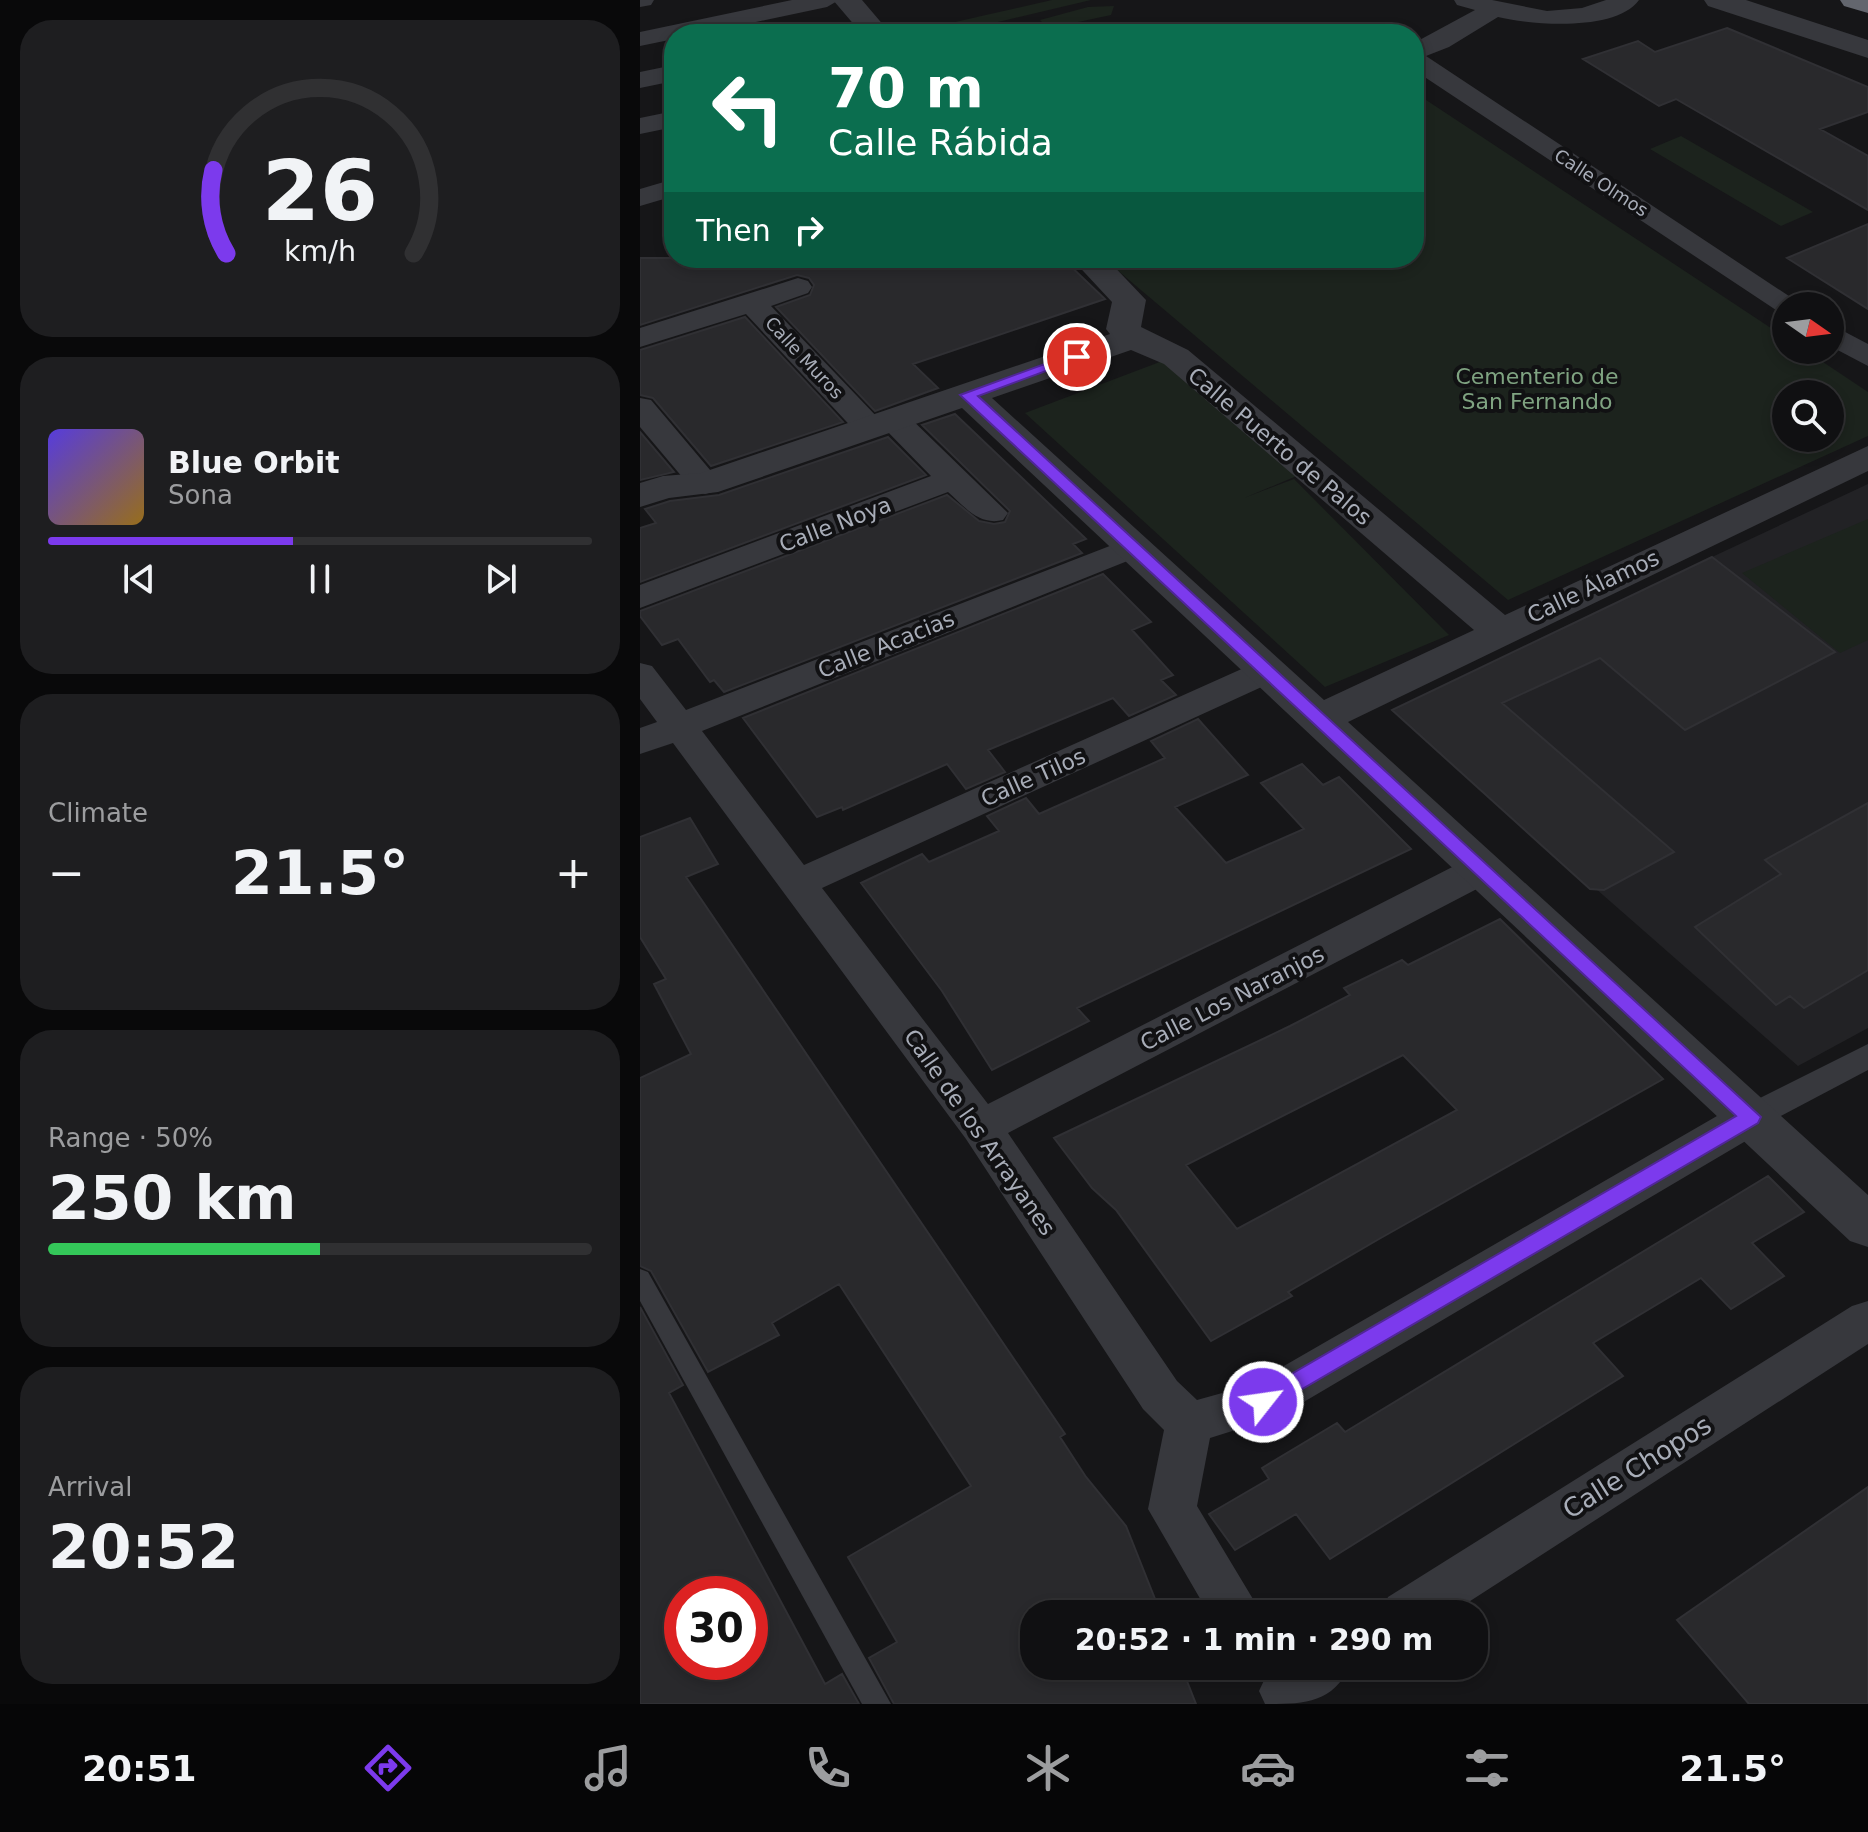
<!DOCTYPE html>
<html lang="en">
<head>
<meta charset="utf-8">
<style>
	body { margin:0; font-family:"DejaVu Sans",sans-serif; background:#1e1e20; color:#f1f3f6; height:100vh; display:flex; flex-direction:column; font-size:30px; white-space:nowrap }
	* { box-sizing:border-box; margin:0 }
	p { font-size:26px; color:#9c9d9f }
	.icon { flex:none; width:44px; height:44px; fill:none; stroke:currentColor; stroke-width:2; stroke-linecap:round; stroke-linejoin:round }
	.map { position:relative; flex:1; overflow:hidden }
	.sheet { display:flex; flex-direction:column; gap:20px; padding:20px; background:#09090a; width:640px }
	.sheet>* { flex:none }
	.top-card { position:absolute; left:24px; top:24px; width:760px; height:244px; border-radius:32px; box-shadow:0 4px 12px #0003,0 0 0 2px #303032; background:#0b6e4f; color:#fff; overflow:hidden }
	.needle { width:52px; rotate:104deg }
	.buttons { position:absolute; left:1132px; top:292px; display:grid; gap:16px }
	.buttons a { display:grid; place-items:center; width:72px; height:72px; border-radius:50%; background:#101012; box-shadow:0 4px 12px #0003,0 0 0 2px #303032; font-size:40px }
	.speed { position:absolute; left:24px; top:1576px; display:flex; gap:16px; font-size:40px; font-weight:700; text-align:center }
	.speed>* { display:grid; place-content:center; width:104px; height:104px; border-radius:50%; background:#101012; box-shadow:0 4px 12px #0003,0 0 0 2px #303032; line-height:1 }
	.speed .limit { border:12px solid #d22; background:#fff; color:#111 }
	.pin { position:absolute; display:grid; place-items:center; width:68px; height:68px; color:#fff; margin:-34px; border:4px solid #fff; border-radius:50%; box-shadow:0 2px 8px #0007 }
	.me { position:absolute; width:88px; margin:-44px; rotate:60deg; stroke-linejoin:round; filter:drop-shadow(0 0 6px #0008) }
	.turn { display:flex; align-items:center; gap:28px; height:168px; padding:0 32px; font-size:36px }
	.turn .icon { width:104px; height:104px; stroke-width:2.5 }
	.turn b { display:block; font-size:56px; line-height:68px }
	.then { display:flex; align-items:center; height:76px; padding:0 32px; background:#0003; gap:16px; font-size:30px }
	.big { font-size:60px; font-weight:700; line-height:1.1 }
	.sheet .card { flex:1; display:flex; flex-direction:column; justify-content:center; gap:12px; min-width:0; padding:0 28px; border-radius:32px; background:#1e1e20 }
	.sheet .dial { align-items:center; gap:0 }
	.dial svg { height:208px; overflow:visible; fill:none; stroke:#303032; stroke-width:7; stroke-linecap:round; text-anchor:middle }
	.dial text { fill:#f1f3f6; stroke:none }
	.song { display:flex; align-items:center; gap:24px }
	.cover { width:96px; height:96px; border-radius:12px; background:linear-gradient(135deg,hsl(250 70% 55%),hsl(40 70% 35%)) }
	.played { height:8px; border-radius:4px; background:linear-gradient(90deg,#7c3aed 45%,#303032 45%) }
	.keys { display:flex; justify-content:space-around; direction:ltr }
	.heat { display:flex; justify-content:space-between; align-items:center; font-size:44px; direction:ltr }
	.charge { height:12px; border-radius:6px; background:linear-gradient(90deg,#34c759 50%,#303032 0) }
	.trip { position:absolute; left:380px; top:1600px; width:468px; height:80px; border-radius:32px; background:#101012; box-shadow:0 4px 12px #0003,0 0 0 2px #303032; font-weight:700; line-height:80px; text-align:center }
	.tabs { display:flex; height:128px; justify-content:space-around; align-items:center; background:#060607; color:#9c9d9f }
	.tabs .icon { width:56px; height:56px }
	.tabs .selected { color:#7c3aed }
	.tabs b { font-size:36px; color:#f1f3f6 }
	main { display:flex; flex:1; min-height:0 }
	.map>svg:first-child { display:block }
</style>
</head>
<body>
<main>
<section class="sheet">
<div class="card dial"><svg viewBox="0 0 100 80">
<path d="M14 69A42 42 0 1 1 86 69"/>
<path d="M14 69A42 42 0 0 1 9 37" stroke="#7c3aed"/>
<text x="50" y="56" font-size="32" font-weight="700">26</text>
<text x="50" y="72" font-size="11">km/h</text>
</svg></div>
<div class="card">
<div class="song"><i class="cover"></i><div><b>Blue Orbit</b><p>Sona</p></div></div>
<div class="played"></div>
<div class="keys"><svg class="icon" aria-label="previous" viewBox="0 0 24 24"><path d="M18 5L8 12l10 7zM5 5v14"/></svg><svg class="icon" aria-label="pause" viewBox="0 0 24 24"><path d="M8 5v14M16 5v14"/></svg><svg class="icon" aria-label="next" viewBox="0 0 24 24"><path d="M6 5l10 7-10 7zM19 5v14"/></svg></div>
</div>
<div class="card"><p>Climate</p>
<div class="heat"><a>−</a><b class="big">21.5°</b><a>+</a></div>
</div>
<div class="card"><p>Range · 50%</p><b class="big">250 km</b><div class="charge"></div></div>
<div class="card"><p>Arrival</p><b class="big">20:52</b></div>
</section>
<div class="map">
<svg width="1228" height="1704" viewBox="0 0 1228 1704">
	<rect width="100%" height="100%" fill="#161618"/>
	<path fill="#222225" d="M1228,484v544l-70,38 -406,-356 322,-149 -2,-4z"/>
	<path fill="#1c231d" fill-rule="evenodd" d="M412,0h39l-127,30 -9,-8z
		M474,6l-3,9 -61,13 6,6h-34l26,-6 -8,-8 48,-13z
		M644,25l90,2 -3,7h-84z
		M774,92l372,246v12h19l63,42v44l-360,164 -405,-342h311zM1146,394h44v44h-44z
		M1041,136l132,76 -32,14 -131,-77z
		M525,360l134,115 -55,23 50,-19 155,156 -124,52 -300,-274z
		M1228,519v121l-28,13 -98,-80z"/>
	<path fill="#29292c" stroke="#303034" stroke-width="2" fill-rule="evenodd" d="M1087,28l141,59v25l-48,17 48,27v54l-192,-111 -17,7 -76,-47 55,-18 17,11z
		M1228,224v85l-81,-51z
		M0,258h422l43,41 -192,65 25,24 -63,23 -99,-104 34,-12 4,-10 -5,-7 -12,-3 -157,50z
		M105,317l98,105 -132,44 -58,-68 -13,-3v-45z
		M315,414l131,125 -13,5 9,9 -358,139 -10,-12 -4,2 -32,-43 -16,6 -22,-29v-5l307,-116 32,26 15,3 11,-2 5,-11 -88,-86z
		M0,432l34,40 -34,8z
		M248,437l38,38 -286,107v-54l16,-5 -11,-14 25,-8 49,-6z
		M1072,557l123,95 -150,78 -85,-72 -98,45 172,149 -70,38 -14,-1 -198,-179z
		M463,574l48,48 -19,8 41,45 -12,5 15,15 -47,21 -16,-18 -125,52 17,22 -39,17 -19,-25 -104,46 -1,-3 -25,10 -74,-99z
		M558,719l50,56 -73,32 51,56 78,-34 -43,-46 41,-19 21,21 16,-8 72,72 -334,159 12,13 -97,49 -50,-79 -81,-108 61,-29 7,8 70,-31 -12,-15 39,-18 13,16 126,-56 -14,-17z
		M1228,803v167l-64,38 -14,-12 -14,9 -81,-78 86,-53 -16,-14z
		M50,818l28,46 -32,13 379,557 -5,3 26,40 40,49 35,88h-127v52h147l15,38h-302l-25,-46 28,-16 -49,-85 123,-71 -132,-202 -67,39 7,12 -71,37 -57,-101 -11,-5v-188l51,-24 -37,-70 12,-5 -26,-42v-100z
		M860,919l163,160 -284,160 -91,53 4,4 -81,45 -95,-131 -24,-22 -38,-50 236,-112 60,-31 -6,-7 58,-28 6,5zM763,1055l54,55 -220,119 -51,-64z
		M1128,1176l36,36 -52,31 32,33 -53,33 -30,-31 -108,65 30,33 -293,183 -34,-45 -61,36 -26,-36 60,-35 -7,-11 75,-45 8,9z
		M0,1307l43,78 -14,8 156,291 17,-10 17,30h-219zM42,1594h68v68h-68z
		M1228,1487v217h-119l-72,-84z"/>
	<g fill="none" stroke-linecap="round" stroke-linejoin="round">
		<path fill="#37383d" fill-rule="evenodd" d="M0,1269l8,3 243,432h-29l-222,-403z"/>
		<path fill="#37383d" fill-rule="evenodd" d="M1228,1044v26l-106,56 -11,3 -11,-3 -5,-9 5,-9z"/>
		<path fill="#37383d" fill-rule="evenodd" d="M0,0h14l-3,5 -11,2z
			M152,0h47l-12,7 -128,27h-25v5l-34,7v-14z
			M814,0h38l55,11 35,-3 24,-8h33c-23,32 -107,25 -141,17l-49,30 -23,9 378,250h-18v8l-7,-2 -365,-242v-27l61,-33 -18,-5z
			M34,65v16l-34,7v-16z
			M34,111v16l-34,7v-16z
			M34,179v17l-34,10v-17z
			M158,278l10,3 4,6 -4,6 -37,13 108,113 4,-6h22l103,100 -5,7c-24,6 -38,-13 -55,-28l-308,116v-23l291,-109 -46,-47 -4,6h-22l-113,-121 -106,33v-19z
			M1190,324l38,20v22l-38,-20z
			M0,398l11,2 65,77 5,7 -5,7 -11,3 -11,-3 -54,-64z
			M493,537l12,3 5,7 -5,7 -443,177 102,134 451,-202 12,-3 12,3 6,8 -6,8 -457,209 166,216 480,-245 14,-4 14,4 5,10 -5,10 -488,254 169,248 20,19 54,-15 485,-280 15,-5 15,5 6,12 -6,12 -486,287 -70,22 -13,68 65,108h-53l-61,-105 16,-79 -21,-21 -177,-270 -293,-396 -33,11v-26l17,-6 -17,-23v-36l12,3 34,44z
			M1228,1301v43l-418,270h-69l7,-17 464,-291z
			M639,1666h71c-18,38 -47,38 -85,38l-6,-13 8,-17z"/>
		<path fill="#37383d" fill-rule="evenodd" d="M193,0h29l29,34h-29z
			M1064,0h42l122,40v18l-160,-52z
			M431,258h35l40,42 -5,27 47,23 317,265 363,-169v25l-520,251 520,473v52l-18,-6 -888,-833 -244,84 -49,6 -29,9v-24l23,-7 38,-3 409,-139 -4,-5 6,-27zM491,350l33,14 310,266 -150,70 -332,-302z"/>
		<path fill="#63666e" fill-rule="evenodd" d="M1200,0h28v13l-24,-7z"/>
	</g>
	<path fill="#7c3aed" stroke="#51269a" stroke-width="2" d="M432,354l12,3 -106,39 783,721 -3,6 -495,289 -8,-3 -3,-7 3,-7 481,-279 -776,-721z"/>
	<g text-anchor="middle" stroke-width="8" stroke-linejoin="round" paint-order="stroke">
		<g font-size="18" fill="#a8adb8" stroke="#111113">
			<text transform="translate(961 183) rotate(33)" y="6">Calle Olmos</text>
			<text transform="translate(164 358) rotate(47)" y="6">Calle Muros</text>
		</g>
		<g font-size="22" fill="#7fa381" stroke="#111113">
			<text x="897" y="384">Cementerio de<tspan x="897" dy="25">San Fernando</tspan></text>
		</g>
		<g font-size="22" fill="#a8adb8" stroke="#111113">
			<text transform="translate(640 446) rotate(40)" y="8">Calle Puerto de Palos</text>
			<text transform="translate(195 524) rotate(-21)" y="8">Calle Noya</text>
			<text transform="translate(953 586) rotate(-25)" y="8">Calle Álamos</text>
			<text transform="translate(246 644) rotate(-22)" y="8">Calle Acacias</text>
			<text transform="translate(393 777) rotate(-24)" y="8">Calle Tilos</text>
			<text transform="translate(592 998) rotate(-27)" y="8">Calle Los Naranjos</text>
			<text transform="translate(340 1132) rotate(55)" y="8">Calle de los Arrayanes</text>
		</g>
		<g font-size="26" fill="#a8adb8" stroke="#111113">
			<text transform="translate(997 1467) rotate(-32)" y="9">Calle Chopos</text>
		</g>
	</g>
</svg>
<div class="buttons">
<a><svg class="needle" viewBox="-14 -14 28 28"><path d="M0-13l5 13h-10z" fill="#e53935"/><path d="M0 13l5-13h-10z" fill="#9c9d9f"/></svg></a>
<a><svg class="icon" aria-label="search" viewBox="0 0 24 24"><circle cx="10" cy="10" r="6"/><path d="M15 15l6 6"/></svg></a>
</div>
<div class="speed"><div class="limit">30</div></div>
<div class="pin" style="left:437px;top:357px;background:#d93025"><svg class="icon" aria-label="arrive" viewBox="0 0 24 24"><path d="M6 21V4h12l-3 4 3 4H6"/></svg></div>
<svg class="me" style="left:623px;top:1402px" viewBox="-20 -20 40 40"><circle r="17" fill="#7c3aed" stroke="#fff" stroke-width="3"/><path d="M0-11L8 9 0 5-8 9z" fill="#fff"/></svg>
<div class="trip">20:52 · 1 min · 290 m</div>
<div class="top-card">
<div class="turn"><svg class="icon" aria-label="left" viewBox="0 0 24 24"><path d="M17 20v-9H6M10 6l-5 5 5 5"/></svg><div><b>70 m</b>Calle Rábida</div></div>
<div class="then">Then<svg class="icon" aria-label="right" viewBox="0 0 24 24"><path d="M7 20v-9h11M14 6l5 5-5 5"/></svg></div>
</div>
</div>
</main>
<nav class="tabs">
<b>20:51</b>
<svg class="icon selected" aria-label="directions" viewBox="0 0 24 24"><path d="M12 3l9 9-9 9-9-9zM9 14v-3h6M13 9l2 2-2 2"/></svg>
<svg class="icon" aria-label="music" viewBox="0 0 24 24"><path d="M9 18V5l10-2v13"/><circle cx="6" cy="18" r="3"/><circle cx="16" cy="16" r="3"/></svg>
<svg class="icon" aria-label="phone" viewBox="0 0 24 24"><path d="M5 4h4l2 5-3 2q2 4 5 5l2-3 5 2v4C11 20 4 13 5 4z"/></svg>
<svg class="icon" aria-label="climate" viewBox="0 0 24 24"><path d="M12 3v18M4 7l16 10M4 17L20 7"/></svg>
<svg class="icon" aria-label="car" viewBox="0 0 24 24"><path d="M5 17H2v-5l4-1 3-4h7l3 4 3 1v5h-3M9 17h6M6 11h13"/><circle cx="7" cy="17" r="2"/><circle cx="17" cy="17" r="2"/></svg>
<svg class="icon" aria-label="filters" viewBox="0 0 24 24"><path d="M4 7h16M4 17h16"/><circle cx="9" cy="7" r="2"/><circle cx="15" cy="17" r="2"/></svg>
<b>21.5°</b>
</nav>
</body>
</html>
